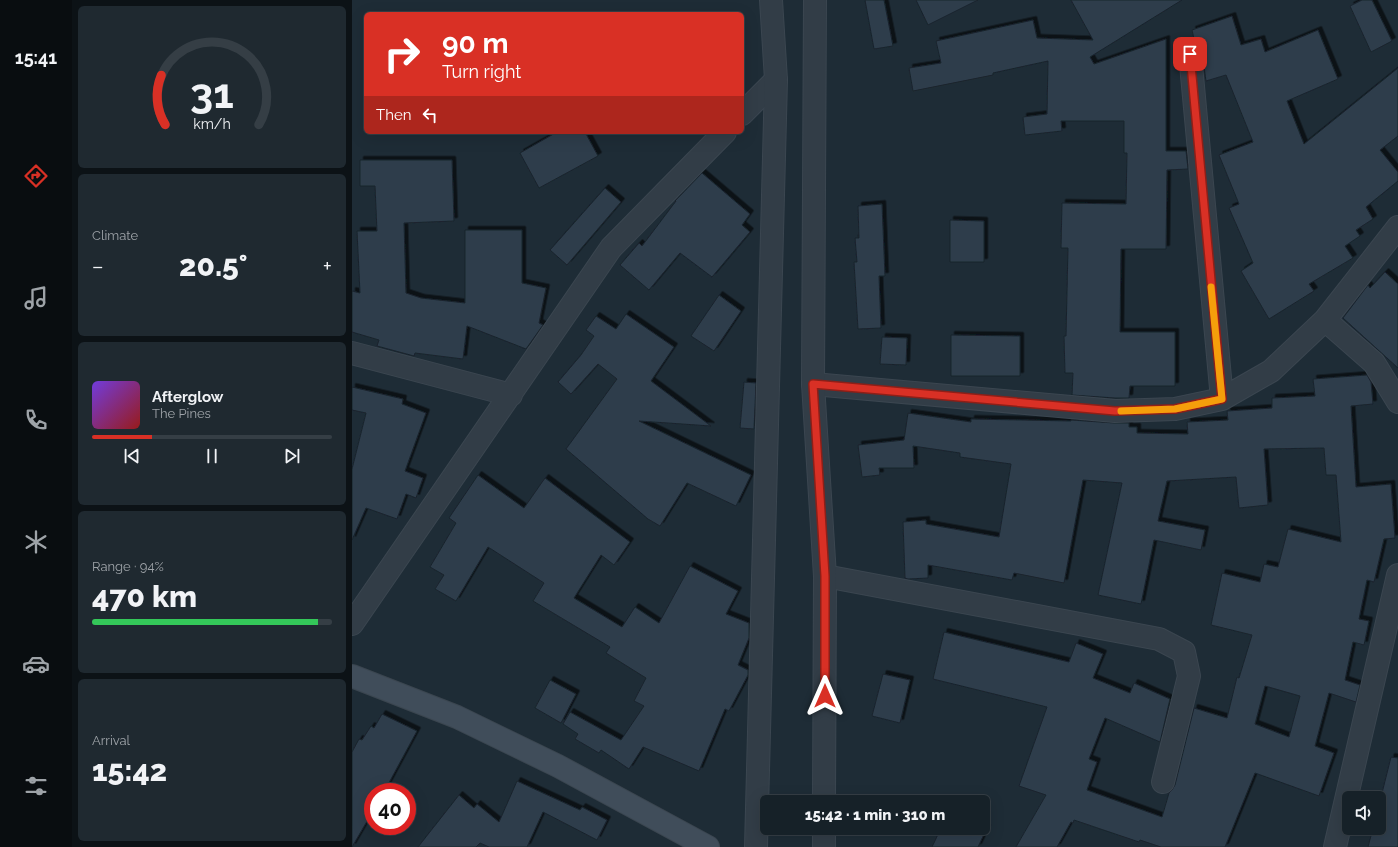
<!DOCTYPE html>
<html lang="en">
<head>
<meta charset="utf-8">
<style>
	body { margin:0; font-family:Raleway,sans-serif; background:#1f2930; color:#f1f3f6; height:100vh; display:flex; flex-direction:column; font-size:15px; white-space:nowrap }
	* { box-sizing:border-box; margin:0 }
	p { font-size:13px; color:#9ea3a8 }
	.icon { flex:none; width:22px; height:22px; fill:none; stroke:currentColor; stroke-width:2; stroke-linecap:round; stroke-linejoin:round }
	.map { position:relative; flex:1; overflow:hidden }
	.side { display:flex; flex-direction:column; gap:6px; padding:6px; background:#0c1216; width:280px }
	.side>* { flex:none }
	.banner { position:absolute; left:12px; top:12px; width:380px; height:122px; border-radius:6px; box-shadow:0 4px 16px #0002,0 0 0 1px #353e45; background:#d93025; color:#fff; overflow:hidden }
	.tools { position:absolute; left:990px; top:791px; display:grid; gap:8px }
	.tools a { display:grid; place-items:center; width:44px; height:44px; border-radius:6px; background:#162128; box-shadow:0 4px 16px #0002,0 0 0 1px #353e45; font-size:20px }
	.speed { position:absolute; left:12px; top:783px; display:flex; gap:8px; font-size:20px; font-weight:700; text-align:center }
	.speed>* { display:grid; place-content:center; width:52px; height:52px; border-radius:50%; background:#162128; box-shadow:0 4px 16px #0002,0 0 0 1px #353e45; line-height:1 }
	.speed .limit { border:6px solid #d22; background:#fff; color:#111 }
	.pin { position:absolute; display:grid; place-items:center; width:34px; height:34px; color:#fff; margin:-17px; border-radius:8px; box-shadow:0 2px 6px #0006 }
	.me { position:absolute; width:44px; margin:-22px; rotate:0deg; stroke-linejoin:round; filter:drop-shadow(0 0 3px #0008) }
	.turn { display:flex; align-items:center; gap:14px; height:84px; padding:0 12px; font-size:18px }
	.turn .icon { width:52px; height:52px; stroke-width:2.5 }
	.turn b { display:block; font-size:28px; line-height:34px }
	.then { display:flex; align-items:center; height:38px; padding:0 12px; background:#0003; gap:8px; font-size:15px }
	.big { font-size:30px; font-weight:800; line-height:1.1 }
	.side .tile { flex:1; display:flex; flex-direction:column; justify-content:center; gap:6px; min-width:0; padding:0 14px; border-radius:6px; background:#1f2930 }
	.side .dial { align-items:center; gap:0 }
	.dial svg { height:104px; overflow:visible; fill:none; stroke:#353e45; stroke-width:7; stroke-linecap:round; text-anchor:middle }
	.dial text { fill:#f1f3f6; stroke:none }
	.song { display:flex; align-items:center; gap:12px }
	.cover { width:48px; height:48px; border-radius:6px; background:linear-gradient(135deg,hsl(260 70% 55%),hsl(0 70% 35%)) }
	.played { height:4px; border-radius:2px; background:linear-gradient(90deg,#d93025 25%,#353e45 25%) }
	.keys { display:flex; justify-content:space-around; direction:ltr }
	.heat { display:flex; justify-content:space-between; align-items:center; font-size:22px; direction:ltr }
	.charge { height:6px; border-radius:3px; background:linear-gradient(90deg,#34c759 94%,#353e45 0) }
	.trip { position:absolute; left:408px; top:795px; width:230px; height:40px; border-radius:6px; background:#162128; box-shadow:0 4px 16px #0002,0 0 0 1px #353e45; font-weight:800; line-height:40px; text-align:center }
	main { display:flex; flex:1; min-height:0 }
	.dock { display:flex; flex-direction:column; width:72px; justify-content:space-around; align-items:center; background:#090d10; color:#9ea3a8 }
	.dock .icon { width:28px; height:28px }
	.dock .active { color:#d93025 }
	.dock b { font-size:18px; color:#f1f3f6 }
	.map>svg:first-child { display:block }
</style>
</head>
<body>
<main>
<nav class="dock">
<b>15:41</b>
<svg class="icon active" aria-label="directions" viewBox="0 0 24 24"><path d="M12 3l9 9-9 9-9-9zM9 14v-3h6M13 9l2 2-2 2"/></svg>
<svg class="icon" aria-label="music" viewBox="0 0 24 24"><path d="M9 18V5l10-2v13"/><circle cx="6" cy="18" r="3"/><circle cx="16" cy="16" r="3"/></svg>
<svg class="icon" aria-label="phone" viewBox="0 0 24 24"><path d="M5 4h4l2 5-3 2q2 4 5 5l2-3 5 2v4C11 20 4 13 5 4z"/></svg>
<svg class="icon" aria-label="climate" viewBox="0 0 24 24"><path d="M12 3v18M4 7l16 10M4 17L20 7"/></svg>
<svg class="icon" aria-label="car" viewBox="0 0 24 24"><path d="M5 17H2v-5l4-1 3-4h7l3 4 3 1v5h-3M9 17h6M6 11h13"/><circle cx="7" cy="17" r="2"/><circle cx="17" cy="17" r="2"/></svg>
<svg class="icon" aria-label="filters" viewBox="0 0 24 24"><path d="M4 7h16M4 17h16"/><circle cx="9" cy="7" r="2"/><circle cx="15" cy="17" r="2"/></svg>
</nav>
<section class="side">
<div class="tile dial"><svg viewBox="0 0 100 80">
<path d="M14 69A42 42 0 1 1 86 69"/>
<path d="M14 69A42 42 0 0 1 11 31" stroke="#d93025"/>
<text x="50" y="56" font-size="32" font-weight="700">31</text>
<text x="50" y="72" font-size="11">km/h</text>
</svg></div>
<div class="tile"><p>Climate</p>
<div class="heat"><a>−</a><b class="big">20.5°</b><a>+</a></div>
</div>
<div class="tile">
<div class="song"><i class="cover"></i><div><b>Afterglow</b><p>The Pines</p></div></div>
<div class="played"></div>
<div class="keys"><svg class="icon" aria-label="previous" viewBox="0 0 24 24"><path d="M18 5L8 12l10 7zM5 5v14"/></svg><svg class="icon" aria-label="pause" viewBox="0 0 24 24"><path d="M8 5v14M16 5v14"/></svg><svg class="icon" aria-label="next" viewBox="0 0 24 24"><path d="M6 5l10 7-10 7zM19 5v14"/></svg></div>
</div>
<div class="tile"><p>Range · 94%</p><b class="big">470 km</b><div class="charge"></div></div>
<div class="tile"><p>Arrival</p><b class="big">15:42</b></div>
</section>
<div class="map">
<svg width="1046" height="847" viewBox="0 0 1046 847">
	<defs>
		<filter id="shadow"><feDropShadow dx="3.5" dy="-3.5" stdDeviation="0" flood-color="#0009"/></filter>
	</defs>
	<rect width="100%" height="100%" fill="#1e2c36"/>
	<path fill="#2d3d4b" stroke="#1a242d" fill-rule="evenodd" filter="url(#shadow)" d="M513,0h19l9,46 -19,3z
		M564,0h62l-50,25z
		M719,0h111l-92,57 4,7 72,-25v112h20l2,18 -21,1 -1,79h-45l-1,83h55v54h-45l-1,12h-14l-43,-3 1,-22h-8l-1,-37h2l2,-88h-7l1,-45 64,1 1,-51h-3v-32h-63l1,10 -37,4 -2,-18 24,-3 1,-53 -55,12v2l-80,16 -4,-23 32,-5 -5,-22 97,-21 4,18 56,2z
		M1010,0h10l20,41 -21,11 -21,-46z
		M880,16l9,29 20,-6 4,13 53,-22 20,49 -51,22 17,43 94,-76v68l-18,14 18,22v9l-32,26 7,12 -17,11 4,6 -15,10 8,12 -44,26 5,7 -45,28 -28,-48 12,-8 -24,-55 10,-4 -20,-49 34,-13 -27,-67 -20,6 -4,-29 -2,-6 -5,-3 -3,-13z
		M205,132h28l13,24 -59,32 -19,-35z
		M8,160h92l2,61 -50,2 2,70 15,5 44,5v-73h57v53l24,5 -7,35 4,2 -17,24 -59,-23 -4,33 -48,-6 -1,3 -37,-10 2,-6 -27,-8v-41l8,2 -3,-62h20l-2,-45h-15z
		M350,173l48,41 -8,11 8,7 -38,45 -32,-24 -31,37 -29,-25 19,-22 3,3 34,-45h-1z
		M253,188l16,14 -54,63 -17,-15z
		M530,204l3,72h-6l2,52 -23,1 -4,-67h3l-2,-24h4l-1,-32z
		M598,220l34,1v41h-34z
		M1033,272l13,12v84l-55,-50 25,-33 2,3z
		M367,295l22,16 -27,40 -23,-15z
		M274,314l48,33 -23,34 60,45 -72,-5 112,54 -15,31 -49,-23 -27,43 -12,-7 -82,-70 51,-70 -19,-15 -27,30 -13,-12 23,-27 13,-19 -8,-6 10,-14 20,13z
		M599,335l69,1v40h-69z
		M530,337l25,1 -1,27 -26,-1z
		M1015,375l4,7 2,22 -22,2 5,81 35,-3 4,54 -11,1 -10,43 -7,-2 -8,39 10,2 -5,24 -11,-3 -8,38 15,5 -4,17 -27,-9 -14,53 19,7 -15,43 -64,-23 -30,74h-64l-21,-7 -1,2 -65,-22 -1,3 -2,-1 -14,25h-41l30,-52 -27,-9 28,-79 -114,-28 11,-47 125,30 7,-19 27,11 -10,24 37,15 4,-10 36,16 -10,43 -55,-24 -16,41 8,3 -10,28 75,27 7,-24 3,-3 3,-5 19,-77 33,10 10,-41 2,1 13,-43 -41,-10 11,-52 38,9 4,-18 14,3 10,-38 53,13 -5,-67h-10l-2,-27 -60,1 4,56 -29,3 -3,-31 -69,4 -9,40 47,9 -4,20 -47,-10 -13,64 -43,-9 24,-112 -39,-3 -19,103 -50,-10 -2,7 -84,-15v13l-20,1 -3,-1 -2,-56 23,-2v4l73,13 12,-73 -51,-7v-4l-47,-7 1,22h-35l1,7 -18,2 -4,-32 46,-5 4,-27 63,9v-3l100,2v-1l43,3h15v4h8v6l51,1 -1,-12 41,-2 -1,-9 45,-3v-10l43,-2 -2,-17zM913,686l35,10 -11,41 -34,-13z
		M392,382l12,1 -2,46 -14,-1z
		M0,387l51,12 -1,5 24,9 -21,58 18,7 -7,20 -10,-4 -9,25 -31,-11 -14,32v-71l14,-56 -14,-3z
		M126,475l46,33 21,-30 85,64 -16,23 -13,-10 -27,43 48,29 13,-20 24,16 31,-57 48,25 -12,23 23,9v15l-11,27 10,5v5l-19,36 -4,-2 -26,62 -56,-24 -14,22 -28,-19 -2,3 -24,-14 3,-5 -15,-10 7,-12 51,28 23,-34 -10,-5 12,-23 -40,-25 4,-6 -77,-46 11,-18 -56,-36 -32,54 -21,-12 9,-14 -14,-8 26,-44 -7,-5z
		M531,674l27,6 -10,43 -28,-7z
		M198,680l26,14 -15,29 -26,-15z
		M30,714l35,17 -33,61h-11v19l-21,36v-95l7,-13 3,1 9,-14 3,2z
		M1039,757l7,1v89h-30l5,-19h6v-23z
		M165,781l63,29 2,-3 25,13 -10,20 -54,-28 -16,35h-38l-9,-4 -4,4h-58l41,-52 15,13 3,-4 22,18z
		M589,828h46l-9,19h-46z"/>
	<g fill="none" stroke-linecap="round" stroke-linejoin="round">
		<defs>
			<path id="minor" d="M838,54l32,345
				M390,114l34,-34
				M973,320l49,43 24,39
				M0,353l159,42
				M461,384l302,27 60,-2 47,-10 49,-28 54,-51 73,-93
				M473,576l334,63 25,13 5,24 -26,106
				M0,624l259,-376 114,-116
				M983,847l63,-272"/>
			<path id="tertiary" d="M463,0l-2,384 12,192 -1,226
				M404,847l20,-767 -5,-80
				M472,847v-19"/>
			<path id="secondary" d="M0,676l105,41 101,49 150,81"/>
		</defs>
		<use href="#minor" stroke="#3b4650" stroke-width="24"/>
		<use href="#tertiary" stroke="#3b4650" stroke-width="24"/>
		<use href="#secondary" stroke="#3b4650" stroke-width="24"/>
		<use href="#minor" stroke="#323d47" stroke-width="22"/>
		<use href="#tertiary" stroke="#323d47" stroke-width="22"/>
		<use href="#secondary" stroke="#404d5a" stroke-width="22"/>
	</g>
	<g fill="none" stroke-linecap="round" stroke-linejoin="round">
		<defs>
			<path id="route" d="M473,696v-120l-12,-192 302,27 60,-2 47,-10 -32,-345"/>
		</defs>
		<use href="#route" stroke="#8d1f18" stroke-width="10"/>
		<use href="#route" stroke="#d93025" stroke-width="7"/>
		<path stroke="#f59e0b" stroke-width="7" d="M769,411l54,-2 47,-10 -11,-112"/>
	</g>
</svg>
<div class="tools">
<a><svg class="icon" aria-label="sound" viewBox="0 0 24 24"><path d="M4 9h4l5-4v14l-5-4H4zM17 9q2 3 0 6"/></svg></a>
</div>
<div class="speed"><div class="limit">40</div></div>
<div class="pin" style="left:838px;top:54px;background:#d93025"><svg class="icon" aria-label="arrive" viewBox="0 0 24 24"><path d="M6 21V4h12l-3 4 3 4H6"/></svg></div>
<svg class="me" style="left:473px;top:696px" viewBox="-20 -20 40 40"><path d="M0-17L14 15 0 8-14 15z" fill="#d93025" stroke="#fff" stroke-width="4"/></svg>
<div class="trip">15:42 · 1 min · 310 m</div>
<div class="banner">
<div class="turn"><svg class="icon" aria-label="right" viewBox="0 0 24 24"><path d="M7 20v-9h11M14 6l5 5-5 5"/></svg><div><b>90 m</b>Turn right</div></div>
<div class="then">Then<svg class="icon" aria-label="left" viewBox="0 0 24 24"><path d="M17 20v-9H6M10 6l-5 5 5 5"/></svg></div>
</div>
</div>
</main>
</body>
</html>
